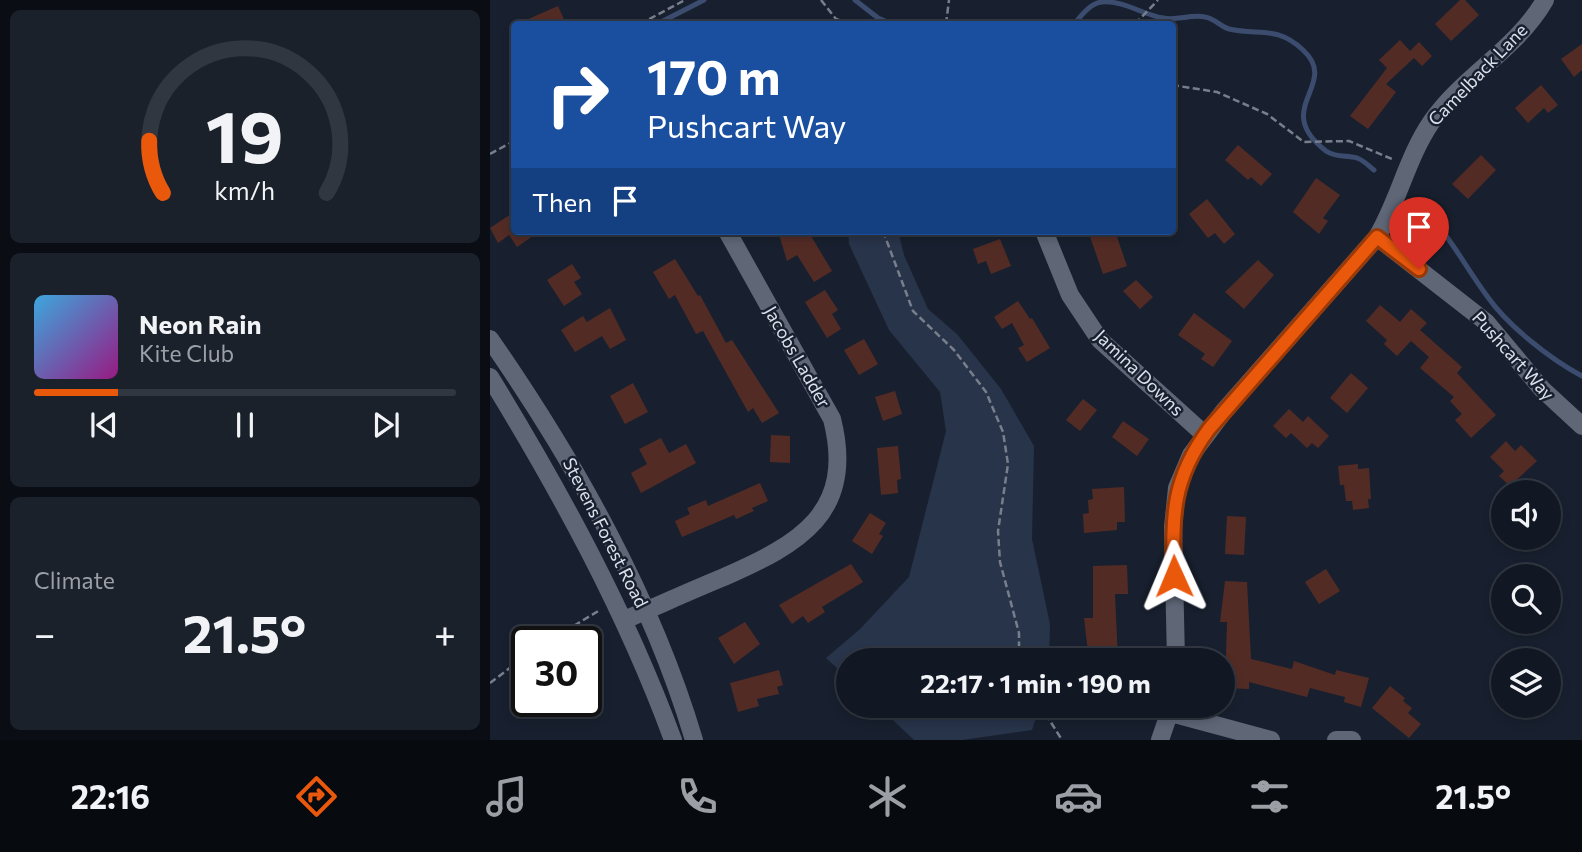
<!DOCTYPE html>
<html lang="en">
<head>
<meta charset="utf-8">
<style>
	body { margin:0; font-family:Commissioner,sans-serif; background:#1b212b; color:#f1f3f6; height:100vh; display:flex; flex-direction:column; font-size:26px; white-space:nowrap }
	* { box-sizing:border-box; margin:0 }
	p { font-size:23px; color:#9ca0a6 }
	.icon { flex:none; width:38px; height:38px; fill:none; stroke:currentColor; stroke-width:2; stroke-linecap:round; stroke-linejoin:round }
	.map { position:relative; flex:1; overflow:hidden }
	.panel { display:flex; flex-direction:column; gap:10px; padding:10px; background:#0a0d13; width:490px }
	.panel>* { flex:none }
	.guide { position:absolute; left:21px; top:21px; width:665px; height:214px; border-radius:7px; box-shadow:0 4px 10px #0003,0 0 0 2px #313741; background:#1a4fa0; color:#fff; overflow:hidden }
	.controls { position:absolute; left:1001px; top:480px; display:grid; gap:14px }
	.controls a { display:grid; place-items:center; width:70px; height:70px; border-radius:50%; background:#121823; box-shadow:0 4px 10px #0003,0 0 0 2px #313741; font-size:35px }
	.speed { position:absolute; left:21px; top:626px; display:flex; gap:14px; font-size:35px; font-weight:700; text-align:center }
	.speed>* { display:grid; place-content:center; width:91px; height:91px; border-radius:50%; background:#121823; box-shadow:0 4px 10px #0003,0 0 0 2px #313741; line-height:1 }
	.speed .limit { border:4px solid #111; border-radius:10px; background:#fff; color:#111 }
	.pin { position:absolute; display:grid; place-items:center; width:60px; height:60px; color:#fff; margin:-72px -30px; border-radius:50% 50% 50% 0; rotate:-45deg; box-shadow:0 0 7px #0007 }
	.pin .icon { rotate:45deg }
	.me { position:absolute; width:77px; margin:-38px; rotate:359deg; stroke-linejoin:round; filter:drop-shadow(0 0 5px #0008) }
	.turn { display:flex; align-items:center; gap:24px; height:147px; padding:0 21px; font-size:32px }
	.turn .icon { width:91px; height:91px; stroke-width:2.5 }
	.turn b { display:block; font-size:49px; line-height:60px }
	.then { display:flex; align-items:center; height:66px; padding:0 21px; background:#0003; gap:14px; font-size:26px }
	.big { font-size:52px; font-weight:700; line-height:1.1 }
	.panel .card { flex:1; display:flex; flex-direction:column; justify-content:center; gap:10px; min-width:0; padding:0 24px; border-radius:10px; background:#1b212b }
	.panel .dial { align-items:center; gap:0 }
	.dial svg { height:182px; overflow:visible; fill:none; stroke:#313741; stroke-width:7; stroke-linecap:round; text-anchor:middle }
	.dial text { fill:#f1f3f6; stroke:none }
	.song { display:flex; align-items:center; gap:21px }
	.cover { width:84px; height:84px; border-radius:10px; background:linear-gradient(135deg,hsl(200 70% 55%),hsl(310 70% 35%)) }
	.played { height:7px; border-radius:4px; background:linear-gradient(90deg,#ea580c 20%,#313741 20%) }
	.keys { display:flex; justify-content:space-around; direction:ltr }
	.heat { display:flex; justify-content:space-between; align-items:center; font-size:38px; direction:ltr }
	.trip { position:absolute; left:346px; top:648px; width:399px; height:70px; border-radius:35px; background:#121823; box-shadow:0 4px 10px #0003,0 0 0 2px #313741; font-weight:700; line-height:70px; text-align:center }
	.tab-bar { display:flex; height:112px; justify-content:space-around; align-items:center; background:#070a0e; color:#9ca0a6 }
	.tab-bar .icon { width:49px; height:49px }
	.tab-bar .on { color:#ea580c }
	.tab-bar b { font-size:32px; color:#f1f3f6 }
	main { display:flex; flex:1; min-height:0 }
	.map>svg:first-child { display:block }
</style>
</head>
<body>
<main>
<section class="panel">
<div class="card dial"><svg viewBox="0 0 100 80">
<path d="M14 69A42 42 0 1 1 86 69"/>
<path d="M14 69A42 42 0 0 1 8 46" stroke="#ea580c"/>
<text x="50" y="56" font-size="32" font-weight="700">19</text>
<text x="50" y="72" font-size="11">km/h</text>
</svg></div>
<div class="card">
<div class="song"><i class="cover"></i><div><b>Neon Rain</b><p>Kite Club</p></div></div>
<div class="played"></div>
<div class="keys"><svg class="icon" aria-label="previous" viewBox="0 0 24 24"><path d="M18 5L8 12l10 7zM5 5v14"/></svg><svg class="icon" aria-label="pause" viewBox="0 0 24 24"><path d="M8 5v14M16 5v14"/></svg><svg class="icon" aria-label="next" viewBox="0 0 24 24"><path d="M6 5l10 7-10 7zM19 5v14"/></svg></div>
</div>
<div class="card"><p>Climate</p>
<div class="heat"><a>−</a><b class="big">21.5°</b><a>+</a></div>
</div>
</section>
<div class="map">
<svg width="1092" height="740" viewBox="0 0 1092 740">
	<rect width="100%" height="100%" fill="#18202f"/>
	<path fill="#28344a" d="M358,231h50l6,24 24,54 29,25 44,55 33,57 -2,93 18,85 -1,36h-200v19l-23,-21 34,-29 49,-52 37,-146 -6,-39 -51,-62 -40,-86z
		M387,705h163l-8,25 -70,10h-48z"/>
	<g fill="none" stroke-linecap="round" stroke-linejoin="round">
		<path stroke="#3b4c6e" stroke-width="5" d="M365,0l23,18 14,6
			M173,21l41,-21
			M584,24c7,-8 16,-21 28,-22 21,-2 41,13 61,16 14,3 28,-4 42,-1 9,1 16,10 24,12 30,7 47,-4 74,21 38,35 -33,58 23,101 10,7 20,4 31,7 6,2 12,8 17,12
			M934,208c25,27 41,58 63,88 20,29 63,63 95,80"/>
	</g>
	<path fill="#532b25" d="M970,0h5l14,15 -28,26 -16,-17z
		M68,6l8,18h-49z
		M910,40l10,11 9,-9 13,14 -10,10 -8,-8 -28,26 10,8 -28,37 -18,-13 37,-48 -8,-8z
		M1092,44v26l-8,7 -13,-18z
		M1051,85l17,20 -10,8 -4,-5 -16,15 -13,-15z
		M748,145l34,29 -11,12 -10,-9 -3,3 -23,-20z
		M991,155l15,15 -28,29 -16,-15z
		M826,178l24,17 -17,23 5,3 -9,13 -26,-22z
		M717,199l28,35 -11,10 -9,-11 -7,5 -19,-24z
		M24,212v19h26l-23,16 -8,-12 -11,8 -8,-15z
		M288,231h30l24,40 -18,11 -17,-27 -10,6z
		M598,231h27l12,35 -24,8z
		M510,239l11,27 -20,8 -5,-13 -8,3 -5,-15z
		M185,259l23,37 2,-1 26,48 6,-3 47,73 -17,10 -9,-15 -5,4 -45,-81 -7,3 -21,-39 -6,4 -16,-27z
		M768,260l16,15 -30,34 -19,-17z
		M82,264l9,14 -7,4 8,12 -18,12 -17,-26z
		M646,280l17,17 -13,12 -17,-18z
		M335,290l13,20 -6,4 9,15 -14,9 -22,-36z
		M528,301l12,18 2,-1 18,30 -23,14 -9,-14 6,-3 -12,-22 -10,6 -8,-12z
		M890,305l20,17 11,-13 16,14 -7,7 42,37 -5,6 39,42 -25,23 -16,-18 7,-6 -12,-13 4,-4 -34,-29 9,-11 -18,-16 -14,15 -13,-12 3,-4 -21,-19z
		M120,308l16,32 -16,9 -8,-13 -27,16 -14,-22 22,-14 4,6z
		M704,313l38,28 -19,26 -12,-8 4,-5 -27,-19z
		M374,339l14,25 -19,11 -15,-25z
		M861,373l17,15 -21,25 -17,-15z
		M143,383l15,29 -23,12 -15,-28z
		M405,391l7,23 -19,7 -8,-24z
		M593,399l14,11 -17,21 -14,-11z
		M799,409l14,13 5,-6 21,20 -11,12 -6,-5 -5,5 -16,-15 -5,5 -13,-12z
		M633,421l26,18 -12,17 -25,-19z
		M281,435l19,1v27l-20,-1z
		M171,438l8,15 17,-9 10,19 -55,30 -10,-20 16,-9 -8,-15z
		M1016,441l9,10 6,-6 16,16 -27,25 -11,-10 5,-5 -14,-14z
		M408,446l3,33 -4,1 1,13 -17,2 -4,-47z
		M868,464v5l11,-1 2,31h-3l1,9 -16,2 -1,-9h-6l-2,-16h-4l-2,-19z
		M270,483l8,18 -16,7 2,3 -18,8 -2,-4 -52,22 -7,-16 15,-7 -3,-6 19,-8 2,6z
		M634,487l1,35h-8v8l-33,3 -1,-19 6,-1 -1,-13 5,-1 -1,-10z
		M380,513l16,10 -7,11 4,2 -11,18 -20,-13z
		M737,516l19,1 -2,38 -19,-1z
		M361,564l12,18 -41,25 3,5 -17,11 -5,-7 -11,8 -13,-19z
		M637,565l1,29h-13l3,66h-29l-5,-42h9v-52z
		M836,569l14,22 -21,13 -14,-22z
		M735,581l22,1 4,77 41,10 2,-8 41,14 1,-5 33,8 -8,29 -17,-5 1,-5 -35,-9 -3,9 -58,-15v7l-24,-1 2,-66h-7z
		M255,622l15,22 -26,20 -16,-26z
		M289,670l4,15 -6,2 2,7 -22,5 2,7 -21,6 -8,-29z
		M900,686l15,12 -2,3 9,7 -4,5 13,11 -12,14 -37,-30z"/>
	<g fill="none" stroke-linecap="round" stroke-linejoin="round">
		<path stroke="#787f8c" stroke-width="2.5" stroke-dasharray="7 3.5" stroke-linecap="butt" d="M331,0l15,19 15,5
			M150,24l45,-24
			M456,24l3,-24
			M645,24l23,-24
			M682,85l45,7 50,22 37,28 45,-1 43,18
			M0,154l24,-13
			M393,231l30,80 41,39 32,42 17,40 5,32 -10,67 2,31 19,71v27
			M57,642l53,-32
			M0,683l37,-28
			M550,705l22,35"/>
		<path stroke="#5f6777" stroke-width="18" d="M554,231l26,64 30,45 105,95
			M887,237l109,85 56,67 40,37
			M0,339c85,123 161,257 204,401
			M0,377c71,116 136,235 183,363
			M134,620c33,-14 66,-29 100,-43 75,-33 132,-64 108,-158l-105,-188
			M686,660l-3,-133 4,-39 14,-33 33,-44 153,-174c22,-37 30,-80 55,-116 31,-45 85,-72 113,-121
			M681,713l100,27
			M670,740l12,-35
			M846,740h16"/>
	</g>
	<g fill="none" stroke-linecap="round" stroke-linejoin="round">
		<defs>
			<path id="route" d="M684,576c-2,-61 -2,-97 35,-147l168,-192 42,32"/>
		</defs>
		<use href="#route" stroke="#983908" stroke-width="18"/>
		<use href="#route" stroke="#ea580c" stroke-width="12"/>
	</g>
	<g text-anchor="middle" stroke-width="5" stroke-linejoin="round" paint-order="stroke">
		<g font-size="18" fill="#dbe0eb" stroke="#18202f">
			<text transform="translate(988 75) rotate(-46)" y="6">Camelback Lane</text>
			<text transform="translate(1023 356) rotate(48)" y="6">Pushcart Way</text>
			<text transform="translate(307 357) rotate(60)" y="6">Jacobs Ladder</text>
			<text transform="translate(649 373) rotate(44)" y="6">Jamina Downs</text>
			<text transform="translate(115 533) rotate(63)" y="6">Stevens Forest Road</text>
		</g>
	</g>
</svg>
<div class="controls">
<a><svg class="icon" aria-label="sound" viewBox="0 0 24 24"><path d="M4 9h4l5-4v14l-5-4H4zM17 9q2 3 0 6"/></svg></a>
<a><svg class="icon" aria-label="search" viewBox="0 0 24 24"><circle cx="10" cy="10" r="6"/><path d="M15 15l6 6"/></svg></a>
<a><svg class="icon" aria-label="layers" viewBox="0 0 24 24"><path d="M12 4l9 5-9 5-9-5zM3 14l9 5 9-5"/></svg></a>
</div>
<div class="speed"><div class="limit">30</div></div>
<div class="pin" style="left:929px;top:269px;background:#d93025"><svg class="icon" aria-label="arrive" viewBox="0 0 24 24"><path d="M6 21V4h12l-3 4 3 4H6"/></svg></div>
<svg class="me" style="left:684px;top:576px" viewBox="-20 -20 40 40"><path d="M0-17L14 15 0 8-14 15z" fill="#ea580c" stroke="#fff" stroke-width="4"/></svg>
<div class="trip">22:17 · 1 min · 190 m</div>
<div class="guide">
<div class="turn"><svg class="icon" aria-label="right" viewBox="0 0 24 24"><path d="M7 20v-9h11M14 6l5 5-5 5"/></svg><div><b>170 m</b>Pushcart Way</div></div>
<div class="then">Then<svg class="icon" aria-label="arrive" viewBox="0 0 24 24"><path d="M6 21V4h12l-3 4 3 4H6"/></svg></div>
</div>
</div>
</main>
<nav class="tab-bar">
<b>22:16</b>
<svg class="icon on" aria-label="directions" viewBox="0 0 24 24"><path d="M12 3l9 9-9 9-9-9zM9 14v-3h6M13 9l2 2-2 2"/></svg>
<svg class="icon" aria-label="music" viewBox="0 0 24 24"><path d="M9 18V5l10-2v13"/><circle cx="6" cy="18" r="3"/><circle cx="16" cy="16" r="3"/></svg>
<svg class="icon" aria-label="phone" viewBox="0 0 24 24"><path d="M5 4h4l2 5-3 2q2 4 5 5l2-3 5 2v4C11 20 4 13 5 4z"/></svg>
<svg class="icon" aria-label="climate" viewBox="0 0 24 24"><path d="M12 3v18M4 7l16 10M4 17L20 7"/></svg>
<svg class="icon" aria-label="car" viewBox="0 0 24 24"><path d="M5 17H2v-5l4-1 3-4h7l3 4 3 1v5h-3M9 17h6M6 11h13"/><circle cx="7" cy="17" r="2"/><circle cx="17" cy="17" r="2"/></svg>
<svg class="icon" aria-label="filters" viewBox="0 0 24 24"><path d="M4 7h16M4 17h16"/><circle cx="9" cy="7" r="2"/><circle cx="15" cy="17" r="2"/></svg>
<b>21.5°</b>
</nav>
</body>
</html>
